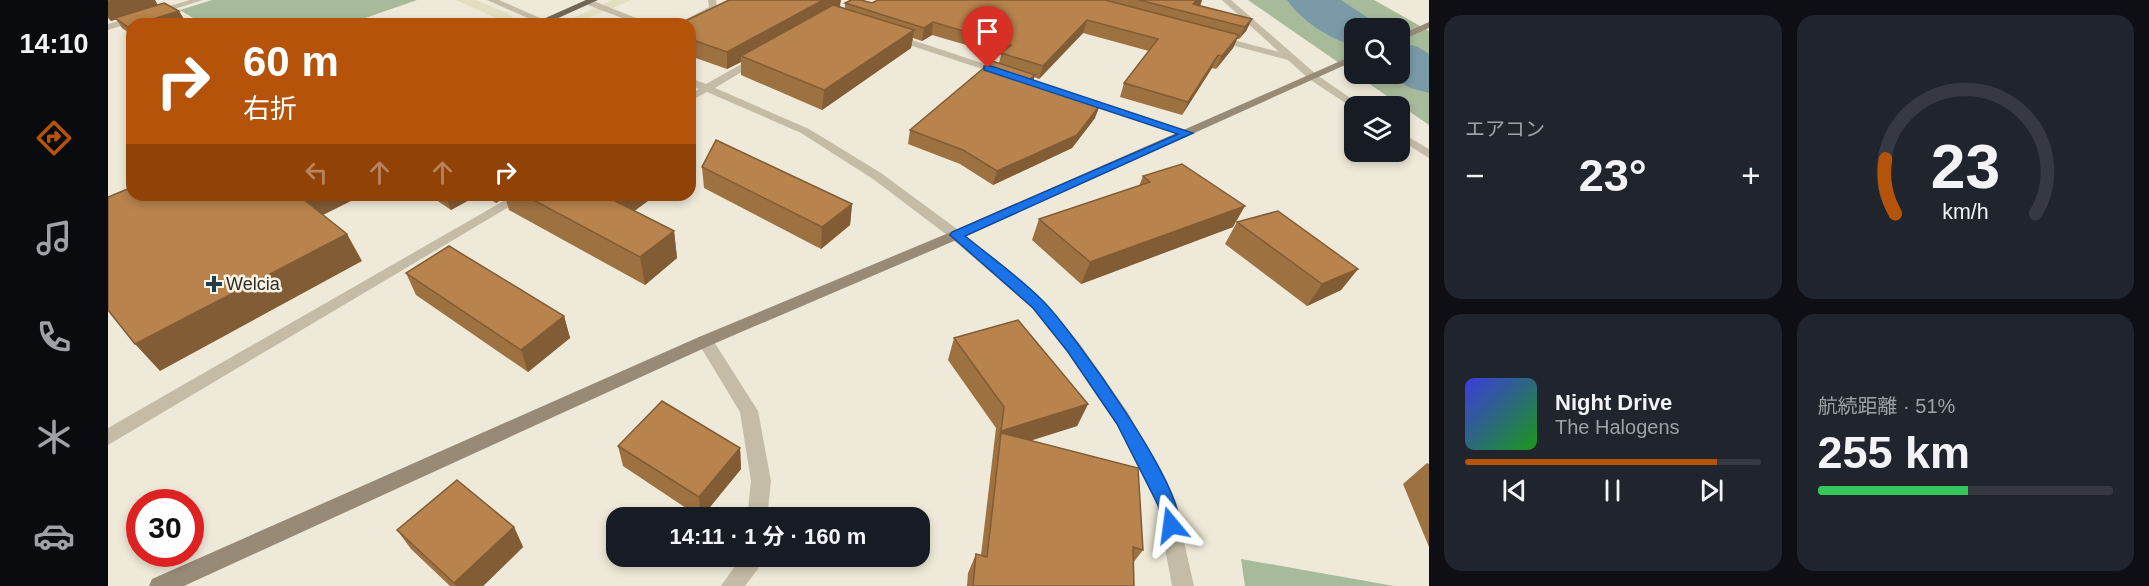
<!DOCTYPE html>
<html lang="ja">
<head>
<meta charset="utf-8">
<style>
	body { margin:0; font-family:Helvetica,"Noto Sans JP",sans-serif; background:#20242c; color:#f1f3f6; height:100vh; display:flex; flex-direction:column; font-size:22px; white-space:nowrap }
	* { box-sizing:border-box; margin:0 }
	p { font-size:20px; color:#9ea1a6 }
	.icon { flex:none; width:33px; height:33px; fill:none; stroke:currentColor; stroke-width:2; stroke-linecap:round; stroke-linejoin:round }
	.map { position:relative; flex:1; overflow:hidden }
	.sheet { display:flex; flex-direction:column; gap:15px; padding:15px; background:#0d0f14; width:720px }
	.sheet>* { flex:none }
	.hud { position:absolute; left:18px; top:18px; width:570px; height:183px; border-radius:18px; box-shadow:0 3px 9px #0003; background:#b45309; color:#fff; overflow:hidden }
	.fabs { position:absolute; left:1236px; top:18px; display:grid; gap:12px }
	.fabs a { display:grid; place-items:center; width:66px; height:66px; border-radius:12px; background:#171b24; box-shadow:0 3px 9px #0003; font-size:30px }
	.speed { position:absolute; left:18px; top:489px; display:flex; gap:12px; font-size:30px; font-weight:700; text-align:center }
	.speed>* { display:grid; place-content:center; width:78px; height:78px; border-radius:50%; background:#171b24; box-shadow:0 3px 9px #0003; line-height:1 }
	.speed .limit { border:9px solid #d22; background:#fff; color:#111 }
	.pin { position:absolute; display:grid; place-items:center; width:51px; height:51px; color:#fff; margin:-62px -26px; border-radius:50% 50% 50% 0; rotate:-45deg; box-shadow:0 0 6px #0007 }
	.pin .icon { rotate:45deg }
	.me { position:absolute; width:66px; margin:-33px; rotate:344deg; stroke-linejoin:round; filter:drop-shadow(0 0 4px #0008) }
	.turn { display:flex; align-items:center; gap:21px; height:126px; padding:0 18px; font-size:27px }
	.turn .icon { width:78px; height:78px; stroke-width:2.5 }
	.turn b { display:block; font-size:42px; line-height:51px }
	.lanes { display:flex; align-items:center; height:57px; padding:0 18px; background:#0003; justify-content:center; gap:30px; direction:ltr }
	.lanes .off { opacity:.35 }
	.big { font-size:45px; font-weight:700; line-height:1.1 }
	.sheet .tile { flex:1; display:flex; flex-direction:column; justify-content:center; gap:9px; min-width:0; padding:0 21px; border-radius:18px; background:#20242c }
	.sheet .dial { align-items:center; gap:0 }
	.dial svg { height:156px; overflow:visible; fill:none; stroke:#363941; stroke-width:7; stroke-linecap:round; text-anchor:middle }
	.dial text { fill:#f1f3f6; stroke:none }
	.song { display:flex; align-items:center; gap:18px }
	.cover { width:72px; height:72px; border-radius:9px; background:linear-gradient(135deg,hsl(240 70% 55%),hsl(120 70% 35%)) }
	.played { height:6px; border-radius:3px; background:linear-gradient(90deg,#b45309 85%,#363941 85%) }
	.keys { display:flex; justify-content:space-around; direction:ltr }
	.heat { display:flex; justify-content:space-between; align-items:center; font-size:33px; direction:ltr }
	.charge { height:9px; border-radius:4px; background:linear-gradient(90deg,#34c759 51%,#363941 0) }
	.sheet .tiles { flex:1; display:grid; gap:15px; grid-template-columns:repeat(2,1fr) }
	.trip { position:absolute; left:498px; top:507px; width:324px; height:60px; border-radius:18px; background:#171b24; box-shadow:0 3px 9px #0003; font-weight:700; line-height:60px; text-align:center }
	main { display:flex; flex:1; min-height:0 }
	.tabs { display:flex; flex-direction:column; width:108px; justify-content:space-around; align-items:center; background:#090b0e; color:#9ea1a6 }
	.tabs .icon { width:42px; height:42px }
	.tabs .current { color:#b45309 }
	.tabs b { font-size:27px; color:#f1f3f6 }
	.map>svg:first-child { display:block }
</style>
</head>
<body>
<main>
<nav class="tabs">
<b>14:10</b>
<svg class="icon current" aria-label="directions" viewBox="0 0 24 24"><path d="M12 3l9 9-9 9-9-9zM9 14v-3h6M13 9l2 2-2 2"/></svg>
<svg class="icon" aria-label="music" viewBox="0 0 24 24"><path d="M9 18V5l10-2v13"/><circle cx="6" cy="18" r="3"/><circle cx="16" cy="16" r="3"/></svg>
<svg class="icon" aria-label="phone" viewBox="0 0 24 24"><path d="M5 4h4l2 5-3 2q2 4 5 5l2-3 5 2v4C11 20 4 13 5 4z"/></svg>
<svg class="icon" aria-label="climate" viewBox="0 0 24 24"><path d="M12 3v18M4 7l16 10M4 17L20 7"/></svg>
<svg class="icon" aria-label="car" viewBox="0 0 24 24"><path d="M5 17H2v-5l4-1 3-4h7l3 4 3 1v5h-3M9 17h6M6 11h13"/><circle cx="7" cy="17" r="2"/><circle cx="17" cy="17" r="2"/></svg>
</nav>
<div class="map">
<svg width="1321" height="586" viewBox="0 0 1321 586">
	<rect width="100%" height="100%" fill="#eee9d8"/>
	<path fill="#a7bb9a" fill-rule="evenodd" d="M104,0h205l-69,24h-145l-23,-14z
		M1140,0h126l55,31v94zM1246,28h46v46h-46z
		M1133,559l153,27h-149z"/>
	<path fill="#e4dec1" d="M348,0h20l31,13 7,6 -1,4 -20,1 3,-6z
		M505,0h18l-47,20 -1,4h-13l3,-6z"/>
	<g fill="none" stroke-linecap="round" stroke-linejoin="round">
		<path fill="#7b9aa7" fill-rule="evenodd" d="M1179,0h54l30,20 6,8h-23v17c-24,-5 -53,-25 -67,-45z
			M1292,42l18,5 11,7v39l-19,-5 -22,-14h12z"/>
		<path fill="#c4bca6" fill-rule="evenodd" d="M477,0h6l60,24h-13l-53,-20z
			M600,0h8l1,10 -28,14h-12l32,-17z"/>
		<path fill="#c4bca6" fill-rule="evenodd" d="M82,0h13l-95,30v-6z
			M379,0h12l55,24h-13z
			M1114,0h9l86,75 45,31 -9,2 -44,-29 -21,-19 -76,-20 -2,-2 5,-3 64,17z
			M783,35h6l296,98 -2,2h-8l-292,-96z
			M646,57l9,2 -48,29 94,41 72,44 80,59 82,69 37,43 49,70 45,84 20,88h-22l-15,-81 -40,-81 -49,-72 -35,-43 -82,-71 -78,-59 -72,-46 -94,-41 -17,9v-7l9,-5 -9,-4v-7l16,6z
			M1292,132l29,17v9l-29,-18z
			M406,195h15l-421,250v-17z
			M597,335l6,2 47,74 13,70 -4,37h-20l4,-37 -11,-69 -43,-71 2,-4z
			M634,556h20l-4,13 -13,17h-24z"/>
		<path fill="#978b78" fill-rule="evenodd" d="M1321,22v6l-29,13v-6z
			M1246,55v6l-393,177 -250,107 -527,241h-35l3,-7 547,-242 252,-105z"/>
		<path fill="#716758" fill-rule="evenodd" d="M478,0h12l-53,24h-13z"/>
	</g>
	<path fill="#9e7141" d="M0,0l50,5 21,6 6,10 -9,3h-44v11l-10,-7 -6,-9 -5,2 -3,-3z
		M770,0h324l-2,6 52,13 -6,12 -7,8h-2l-4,9 -17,21 -4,-1 -30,47 -62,-18 4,-14 25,-32 -66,-18 -44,46 -5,-2 -2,8 63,33 -23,30 -79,37 -33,-21 -52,-20 2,-14 89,-67 2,-8 -69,-20 -10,6 -9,-3 -2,10 -89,62 -81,-35v-13l-14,7 -37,-13v-32l150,-18h-1l6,2v-5h27z
		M594,167l150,37 -2,21 -29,24 -117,-61z
		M1035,176l90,51 -152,57 -49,-44 7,-21 100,-33z
		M321,195h49l-27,15z
		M375,195h173l-22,16 40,20 3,27 -32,27 -136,-75 -4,-13 -9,6z
		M1129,222l121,47 -17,21 -34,16 -82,-62z
		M298,273l158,43 6,22 -42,34 -112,-77z
		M846,338l134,66 -11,22 -47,15 113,109 -10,13 1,23h-167l1,-13 8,-19 5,1 15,-127 -48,-68z
		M510,446l122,2 1,21 -40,49 -78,-52z
		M1319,463l2,1v83l-26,-63z
		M406,527l9,20 -40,39h-33l-39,-37 -14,-19z"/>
	<path fill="#815c35" d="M2,0h45l4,7 -48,14 -3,-5v-15z
		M715,0h18l-1,6 -93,53 -6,-3v6l-14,7v-17z
		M1089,0h5l-2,6 -7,-2z
		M71,11l6,10 -9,3h-39z
		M1144,19l-6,12 -7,8 6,-12z
		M979,20l-4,13 -44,46 4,-13z
		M825,22l-1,13 -10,6 2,-13z
		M24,25v8l-4,-6z
		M806,30l-3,18 -89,62 2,-20z
		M1131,35l-6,13 -17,21 6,-13z
		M1110,55l-6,13 -30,47 6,-13z
		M927,75l-4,13 -5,-5z
		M992,105l-5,13 -23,30 -79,37 4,-14z
		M189,195h66l-52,26z
		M337,195h33l-27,15z
		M386,195h10l1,2 -9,6z
		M505,195h43l-42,31 -5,-28z
		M744,204l-2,21 -29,24 1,-22z
		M1137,206l-12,21 -152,57 9,-22z
		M566,231l3,27 -32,27 -5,-28z
		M239,234l15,27 -202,110 -25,-27z
		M1250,269l-17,21 -34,16 15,-22z
		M456,316l6,22 -42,34 -7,-22z
		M980,404l-11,22 -78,24 2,-17 -8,19 8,-21z
		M632,448l1,21 -40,49 -2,-21z
		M406,527l9,20 -40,39h-27l-2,-3z"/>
	<path fill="#b8834c" stroke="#815c35" stroke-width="1.5" d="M621,0h94l-96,52 -37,-13v-15h-11z
		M743,0h10l11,3 6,-3h227l134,35 -17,21 -4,-1 -30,47 -64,-19 34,-44 -71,-19 -44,46 -42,-13 10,-8 -78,-23 -9,6 -79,-25z
		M1031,0h58l-4,4 59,15 -7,8z
		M56,3l15,8 -42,13h-5v1l-4,2 -13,-9z
		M725,5l81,25 -90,60 -83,-34z
		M884,61l43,14 -9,8 74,22 -23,30 -80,36 -34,-21 -53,-20z
		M608,140l136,64 -30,23 -120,-60z
		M1074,164l63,42 -155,56 -51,-43 111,-37 -7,-6z
		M24,187v8h166l49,39 -212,110 -27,-34v-113z
		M416,195h89l-4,3 65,33 -34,26z
		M1170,211l80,58 -36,15 -85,-62z
		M341,246l115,70 -43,34 -115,-77z
		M910,320l70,84 -87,27 3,-24 -50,-69z
		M554,401l78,47 -41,49 -81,-51z
		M893,433l137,35 5,82 -10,-3 1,39h-161l3,-32 11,3z
		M349,480l57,47 -60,56 -57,-53z"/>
	<path fill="#1a73e8" stroke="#114b97" stroke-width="1.5" d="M876,66h7l202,67 -228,103c26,21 54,41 78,65 28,28 150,196 135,229l-7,3 -6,-3 -7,-25 -41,-81 -49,-72 -35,-44 -83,-73 2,-3 226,-98 -194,-64z"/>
	<path fill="#203f4e" stroke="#f6f3e4" stroke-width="2" d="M103 275h6v6h6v6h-6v6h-6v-6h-6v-6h6z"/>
	<g text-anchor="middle" stroke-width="5" stroke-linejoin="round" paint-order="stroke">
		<g font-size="18" fill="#312c26" stroke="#f6f3e4" text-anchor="start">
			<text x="118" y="290">Welcia</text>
		</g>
	</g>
</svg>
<div class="fabs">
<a><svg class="icon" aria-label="search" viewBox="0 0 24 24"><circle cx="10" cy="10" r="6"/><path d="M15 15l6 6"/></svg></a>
<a><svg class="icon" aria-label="layers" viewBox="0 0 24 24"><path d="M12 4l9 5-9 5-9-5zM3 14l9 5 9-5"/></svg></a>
</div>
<div class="speed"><div class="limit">30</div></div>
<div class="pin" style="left:880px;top:68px;background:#d93025"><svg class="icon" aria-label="arrive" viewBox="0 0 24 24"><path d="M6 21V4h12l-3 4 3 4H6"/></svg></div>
<svg class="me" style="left:1063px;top:525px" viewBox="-20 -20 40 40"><path d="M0-17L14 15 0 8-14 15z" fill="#1a73e8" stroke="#fff" stroke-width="4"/></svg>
<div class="trip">14:11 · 1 分 · 160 m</div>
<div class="hud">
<div class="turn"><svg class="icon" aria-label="right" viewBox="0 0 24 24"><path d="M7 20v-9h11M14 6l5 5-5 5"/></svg><div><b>60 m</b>右折</div></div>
<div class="lanes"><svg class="icon off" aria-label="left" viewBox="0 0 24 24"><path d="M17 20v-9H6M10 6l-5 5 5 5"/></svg><svg class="icon off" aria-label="ahead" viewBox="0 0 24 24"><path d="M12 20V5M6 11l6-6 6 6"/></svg><svg class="icon off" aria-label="ahead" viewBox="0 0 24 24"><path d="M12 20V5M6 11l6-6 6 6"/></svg><svg class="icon" aria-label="right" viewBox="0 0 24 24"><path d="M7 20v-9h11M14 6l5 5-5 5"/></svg></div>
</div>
</div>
<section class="sheet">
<div class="tiles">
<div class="tile"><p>エアコン</p>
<div class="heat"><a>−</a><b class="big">23°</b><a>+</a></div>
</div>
<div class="tile dial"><svg viewBox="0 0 100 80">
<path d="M14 69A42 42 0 1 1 86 69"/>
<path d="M14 69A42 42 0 0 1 9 41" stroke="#b45309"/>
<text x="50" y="56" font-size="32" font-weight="700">23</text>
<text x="50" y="72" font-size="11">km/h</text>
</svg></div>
<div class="tile">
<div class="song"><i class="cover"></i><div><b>Night Drive</b><p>The Halogens</p></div></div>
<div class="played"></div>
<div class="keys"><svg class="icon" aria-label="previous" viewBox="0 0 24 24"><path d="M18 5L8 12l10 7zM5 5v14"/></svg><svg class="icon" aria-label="pause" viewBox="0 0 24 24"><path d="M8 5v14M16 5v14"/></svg><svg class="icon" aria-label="next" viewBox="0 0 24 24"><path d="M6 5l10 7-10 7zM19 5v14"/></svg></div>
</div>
<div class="tile"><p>航続距離 · 51%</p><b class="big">255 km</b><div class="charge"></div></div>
</div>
</section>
</main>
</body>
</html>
